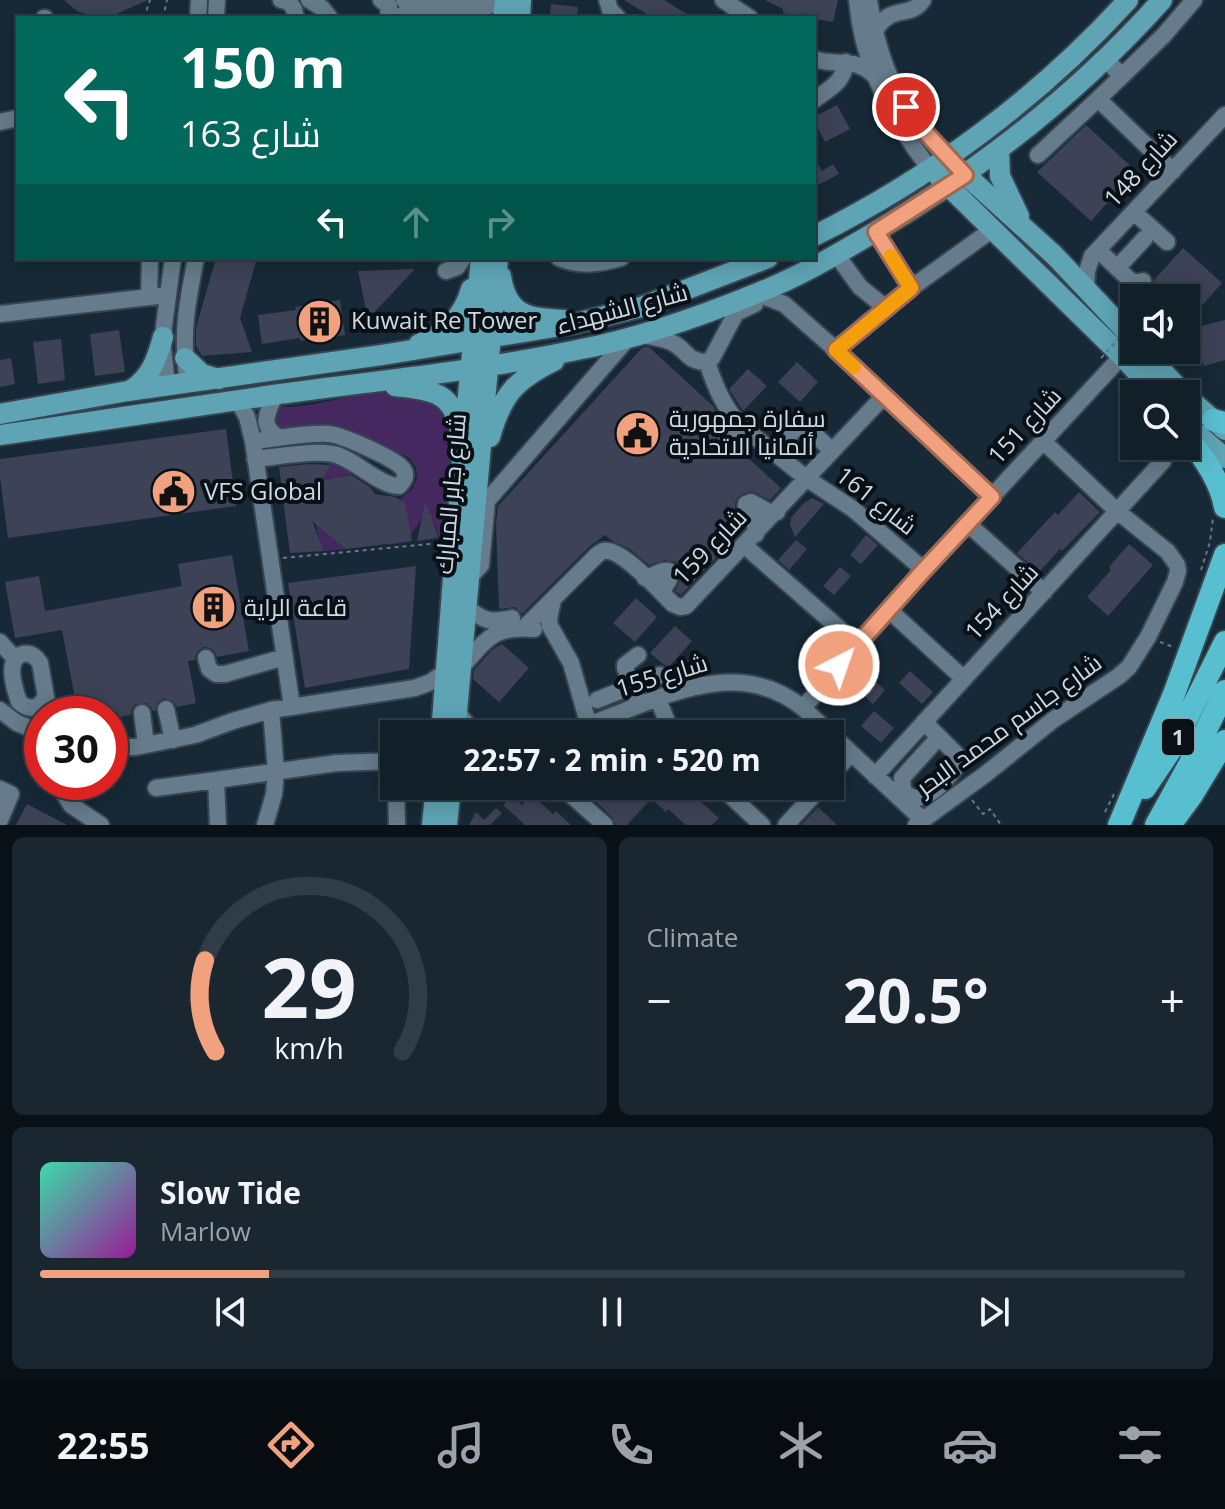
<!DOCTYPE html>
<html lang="en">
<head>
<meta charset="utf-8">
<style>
	body { margin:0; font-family:"Open Sans",Cairo,sans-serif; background:#1a2731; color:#f1f3f6; height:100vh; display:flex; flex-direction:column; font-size:30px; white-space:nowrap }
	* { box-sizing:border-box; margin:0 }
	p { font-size:26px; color:#9ca2a8 }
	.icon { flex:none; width:44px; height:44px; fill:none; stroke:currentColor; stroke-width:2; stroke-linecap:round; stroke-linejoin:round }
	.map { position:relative; height:825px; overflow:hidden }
	.drawer { display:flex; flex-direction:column; gap:12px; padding:12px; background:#091117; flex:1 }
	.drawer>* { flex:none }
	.top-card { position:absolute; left:16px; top:16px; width:800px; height:244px; border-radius:0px; box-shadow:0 4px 20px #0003,0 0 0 2px #303d46; background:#00695c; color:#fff; overflow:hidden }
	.tools { position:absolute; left:1120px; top:284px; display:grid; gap:16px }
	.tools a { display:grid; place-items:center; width:80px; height:80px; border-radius:0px; background:#111f29; box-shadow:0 4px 20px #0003,0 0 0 2px #303d46; font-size:40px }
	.speed { position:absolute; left:24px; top:696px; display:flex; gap:16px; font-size:40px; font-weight:700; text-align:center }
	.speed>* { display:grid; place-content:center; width:104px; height:104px; border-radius:50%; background:#111f29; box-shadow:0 4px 20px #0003,0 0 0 2px #303d46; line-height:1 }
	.speed .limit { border:12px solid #d22; background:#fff; color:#111 }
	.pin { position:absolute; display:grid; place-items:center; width:68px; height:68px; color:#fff; margin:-34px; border:4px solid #fff; border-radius:50%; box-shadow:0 2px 8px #0007 }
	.me { position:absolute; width:88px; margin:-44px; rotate:41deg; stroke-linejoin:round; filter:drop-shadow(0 0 6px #0008) }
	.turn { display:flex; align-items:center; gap:28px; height:168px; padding:0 32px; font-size:36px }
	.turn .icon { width:104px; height:104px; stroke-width:2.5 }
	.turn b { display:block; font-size:56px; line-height:68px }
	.lanes { display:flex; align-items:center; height:76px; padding:0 32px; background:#0003; justify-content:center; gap:40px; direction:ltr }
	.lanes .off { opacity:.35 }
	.big { font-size:60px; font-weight:700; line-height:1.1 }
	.drawer .card { flex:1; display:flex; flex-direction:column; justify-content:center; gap:12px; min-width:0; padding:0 28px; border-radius:12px; background:#1a2731 }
	.drawer .dial { align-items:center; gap:0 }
	.dial svg { height:208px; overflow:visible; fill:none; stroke:#303d46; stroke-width:7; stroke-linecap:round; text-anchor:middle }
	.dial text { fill:#f1f3f6; stroke:none }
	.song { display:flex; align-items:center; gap:24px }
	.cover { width:96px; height:96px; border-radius:12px; background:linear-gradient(135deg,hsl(160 70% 55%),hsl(300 70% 35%)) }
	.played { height:8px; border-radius:4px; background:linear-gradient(90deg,#f2a17e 20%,#303d46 20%) }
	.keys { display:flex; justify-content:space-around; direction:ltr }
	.heat { display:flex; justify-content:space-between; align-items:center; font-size:44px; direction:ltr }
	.drawer .tiles { flex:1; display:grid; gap:12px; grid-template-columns:1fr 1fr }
	.card:last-child { grid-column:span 2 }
	.trip { position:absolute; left:380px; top:720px; width:464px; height:80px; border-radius:0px; background:#111f29; box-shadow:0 4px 20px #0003,0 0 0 2px #303d46; font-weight:700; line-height:80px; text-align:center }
	.tab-bar { display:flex; height:128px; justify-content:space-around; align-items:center; background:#070c10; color:#9ca2a8 }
	.tab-bar .icon { width:56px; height:56px }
	.tab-bar .on { color:#f2a17e }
	.tab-bar b { font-size:36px; color:#f1f3f6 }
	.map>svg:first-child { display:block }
</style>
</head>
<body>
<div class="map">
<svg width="1225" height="825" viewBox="0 0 1225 825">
	<rect width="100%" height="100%" fill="#172937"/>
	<path fill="#462860" d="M369,393h27l40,6 14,23 5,68 -13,49 -4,-1 -2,-10 -8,-19h-4l-3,11 -15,22 -19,3 11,-6 1,-39 13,-11 5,-10 -1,-12 -6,-9 -9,-4h-11l-19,-10 -107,-13 -2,-25 27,1 21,-2z
		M331,461l22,13 -14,3 -11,13c0,28 -5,40 18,59l-22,2c-16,-39 -10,-53 7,-90z"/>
	<path fill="#3d4256" d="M64,0h84l-41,18h-9l-21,-7z
		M624,0h40l29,18h-40z
		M765,0h73l-5,22 -50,-9v-4z
		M551,4l27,3 -1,11h-27z
		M837,105l13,24 -25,13 -11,-21v-4z
		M1086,125l50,46 -45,50 -54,-49z
		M814,158l8,13 11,-7 6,10 -25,13z
		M1183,248l39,35 -36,41v-26h-26l-10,-9 4,-9z
		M216,258h41l-17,60 12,34 -50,4 -6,-10v-18z
		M415,269l-47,50 -10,-48z
		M340,300l5,35 -45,6v-3l-38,6 -4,-29 38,-5 -1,-3z
		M1225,320v40l-21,6 -2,-5 -16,4 -4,-15h4v-15l12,-3 -5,-4z
		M119,330l6,42 -30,4 -5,-42z
		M61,339l4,41 -27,4 -5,-42z
		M645,347h4l65,60 3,6 -9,9 11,10 -3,5 3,9 6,4 10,-4 46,42 -11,12 -18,-9 -10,3 -4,3 -3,7v7l9,17 -63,67 -6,-4 5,-11v-10l-4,-8 -11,-2 -16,5 -19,-16 -19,-9 -6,-5 -16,12 -67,67 -7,-7 -16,2 -3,-85 2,-18 144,-158z
		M11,358l4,26 -15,3v-27z
		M797,362l21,20 -18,20 -22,-20z
		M748,369l19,17 -24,25 -14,-22z
		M226,429l10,77 -228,32 -8,-61v-18z
		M309,464l21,1 -8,16 29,-6 19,12 5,7 20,3 10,6 7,38 -66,8 -34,-28 12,30 -34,2 -11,-86z
		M1079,492l21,20 -38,39 -2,-2 -21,23 -22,-19 38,-41 3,3z
		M812,498l12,6 -29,33 -5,-12 1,-7 13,-15z
		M425,503l6,12 7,23 -21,3z
		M866,535l12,10 -17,19 -11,-9z
		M796,540l11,9 -18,21 -11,-10z
		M1129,544l24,21 -45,51 -21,-19 24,-27 -2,-3z
		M232,555l17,96 -32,6 -3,-6 -4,-3 -6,-1 -5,3 -3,4 -1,6 -7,1 8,42 -19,4 -4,-6 -9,-3 -6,4 -3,9h-2l-3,-5 -4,-3 -10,1 -4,4 -1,7 -21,4v-5h-32l-16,-84 -47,8 -10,-56 34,-6 6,35 137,-25 -4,-22z
		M416,566l-7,103 -104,19 -17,-105z
		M840,567l11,9 -17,19 -11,-9z
		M636,598l21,19 -22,25 -22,-19z
		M675,626l17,15 -24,27 -18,-15z
		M502,644l27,24 -30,34 -26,-23 1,-9 18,-20z
		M858,666l27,24 -12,14 -27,-24z
		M910,671l23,21 -11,12 -23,-21z
		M874,711l20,17 -13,15 -20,-17z
		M779,720l16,14h-28z
		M608,786h17l7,6 6,-6h45l36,32 -7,7h-26l-18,-16 -2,3 -15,-13 -24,26h-11l-4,-8 -17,-16z
		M512,796l10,9 8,-8 12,7 11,10 3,-3 15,14h-46l-22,-20z
		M27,804l40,21h-51z
		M818,807l19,18h-36z
		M496,808l6,5 -12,12h-21l7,-13 8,8z"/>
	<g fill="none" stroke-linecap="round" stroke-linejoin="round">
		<defs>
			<path id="minor" d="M281,0l8,2 5,7 2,9
				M309,0l13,8 8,10
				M381,0l8,6 -1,12
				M404,0l82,7 15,-7
				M607,0l3,10 8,8
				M723,0l27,18
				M857,0c5,62 35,120 73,169
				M869,0c11,70 30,106 78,158
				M44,18h1
				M198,18l1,-18
				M216,18l1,-18
				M395,18l16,-7 69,7
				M874,33c16,-31 36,-13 49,-33
				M814,59c24,8 41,-3 61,17
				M1105,59l17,17 -24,23 75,72
				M1122,76l42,-41 30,-35
				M814,100c15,-11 30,-18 32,-38
				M0,122l18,-4
				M1038,155l60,-56
				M1134,212l33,30
				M876,232l35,56
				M1098,250l33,31 7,2 5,-2
				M836,254l24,33 26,21
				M559,258c21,9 41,6 62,0
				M1117,268l28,-30
				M446,271l11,-4 6,-9
				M1086,289l1,-18 5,-15 133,-141
				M149,297l1,-39
				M768,298l16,6 52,46 156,147
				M0,314l167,-19
				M640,334c11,3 24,4 33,9 14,7 14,19 34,19
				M836,350l64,-54 93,-67
				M707,362c8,24 16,44 33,63l66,53 47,31 71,61
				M707,362l5,-4 24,-45 19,-9
				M186,369c-4,-42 2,-70 10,-111
				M167,385l-4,-38 1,-21 9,-68
				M275,395c-8,19 -16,30 4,43
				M238,401l9,16 6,24 39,266
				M788,437l6,-7 11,-5 27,26
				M727,439l13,-14
				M253,441c25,-2 51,-9 76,-7 13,1 67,25 74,35 5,7 1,12 -4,17 -17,1 -43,-25 -62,-31 -19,-6 -60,2 -82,4
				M968,524l76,68
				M756,534c3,-13 -12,-17 -10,-30l5,-2 20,11 6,-1
				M745,546l112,98
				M469,578l12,-13 6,-64 142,-164
				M645,578c9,-1 15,-9 24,-7v9l-4,6 -2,8
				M553,600l-4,19 1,7 21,37 18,63
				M466,607c18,14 23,16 46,11
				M889,610l75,69
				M524,628l73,-73c4,-3 5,-5 11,-4 16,1 53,41 65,53l7,3 6,-1 198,-210
				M0,642l15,17
				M206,658l3,11 7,5h9l60,-17
				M461,668c25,-28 32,-43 73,-39
				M45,697c-5,12 -16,14 -26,5 -4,-12 -15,-44 4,-48 8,-2 13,3 17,9l9,51
				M637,697l-12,-29v-3l13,-10
				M658,699l14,35
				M597,700l63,-25
				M803,708l121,-138 198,-214
				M166,709l7,31
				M0,710l17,13 25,10
				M457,711l11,15 14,8
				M142,713l4,32
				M924,722l32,32 2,10c-11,16 -38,49 -55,26l-1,-12 37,-41
				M559,734c80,-20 167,-88 244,-26l120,112
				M110,747h26l59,-12 38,-14 38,-11 144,-22 16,-6 14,-10
				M875,776l288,-315
				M830,777l21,-24
				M216,780l121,-17 57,-2
				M70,782l-5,13 6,10 30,20
				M396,786l1,39
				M561,786l44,39
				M720,786l42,39
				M156,788l60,-8 2,45
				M0,789l11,5 -11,26
				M265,825l9,-31 2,-22 -5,-62
				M786,825l36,-39
				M916,825l71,-52 66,-53 66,-44 10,-9 19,-30 27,-55 3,-11 -1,-6 -9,-13 -51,-41 -73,-69"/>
			<path id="major" d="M503,18l2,-18
				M520,18l1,-18
				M999,150l1,26 19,40
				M956,166l99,90 79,84
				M939,177l183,179 35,38
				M814,236c117,-58 226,-139 314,-236
				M501,276c6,40 27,42 63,44
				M419,344c27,-11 44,-27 52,-55
				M1143,350l41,44
				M185,358l17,16 17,5
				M395,386c36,5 57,4 65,44
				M131,390c20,-13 26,-31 32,-53
				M1186,396l39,34
				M0,414l128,-23 254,-36 191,-31 68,-17 127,-49
				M1186,424l39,34
				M0,435c91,-13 182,-27 273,-40 101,-14 204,-24 304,-45 59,-11 127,-35 183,-58 38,-15 74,-36 108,-56 110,-64 209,-141 294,-236
				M490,437c12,-42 25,-57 64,-76
				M441,734l22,-286 18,-190
				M455,734l43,-476
				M432,825l4,-39
				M447,825l4,-39"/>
			<path id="highway" d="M1213,420l12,3
				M1186,434c16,22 34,45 39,73
				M1145,788l27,-40 53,-106
				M1119,825l55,-131 51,-139
				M1156,825l33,-60 36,-74
				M1170,825l22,-30 33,-54"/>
		</defs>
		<use href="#minor" stroke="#374551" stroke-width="20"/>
		<use href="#major" stroke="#374551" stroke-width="24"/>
		<use href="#highway" stroke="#374551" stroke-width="26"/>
		<path stroke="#697884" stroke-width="2" stroke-dasharray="4 4" stroke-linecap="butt" d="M144,18l6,-18
			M163,18l4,-18
			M1120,302l14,13
			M283,558l157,-15
			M1201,570l9,-28 3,-24
			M1160,642l13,5
			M972,800l11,14 7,-5 11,16
			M1105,812l10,-20"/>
		<use href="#minor" stroke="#667b8b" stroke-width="16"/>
		<use href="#major" stroke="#5ea4b4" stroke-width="20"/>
		<use href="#highway" stroke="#58bfd0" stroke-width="22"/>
		<path stroke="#697884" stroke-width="2" stroke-dasharray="4 4" stroke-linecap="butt" d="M1101,358l33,-36"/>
	</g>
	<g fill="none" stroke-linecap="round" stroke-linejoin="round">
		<defs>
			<path id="route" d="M839,665l85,-95 68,-73 -156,-147 75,-62 -35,-56 89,-57 -50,-54 -9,-14"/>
		</defs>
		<use href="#route" stroke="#9d6952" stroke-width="20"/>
		<use href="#route" stroke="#f2a17e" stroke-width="14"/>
		<path stroke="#f59e0b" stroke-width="14" d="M854,367l-18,-17 75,-62 -20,-32"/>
	</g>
	<defs>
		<symbol id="building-disc" viewBox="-11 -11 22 22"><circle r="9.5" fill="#f2a17e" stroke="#091117"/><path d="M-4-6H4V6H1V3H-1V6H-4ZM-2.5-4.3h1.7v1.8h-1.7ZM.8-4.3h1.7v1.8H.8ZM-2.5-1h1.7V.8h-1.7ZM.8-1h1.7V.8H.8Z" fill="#111"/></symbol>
		<symbol id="civic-disc" viewBox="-11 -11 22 22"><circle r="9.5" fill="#f2a17e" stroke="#091117"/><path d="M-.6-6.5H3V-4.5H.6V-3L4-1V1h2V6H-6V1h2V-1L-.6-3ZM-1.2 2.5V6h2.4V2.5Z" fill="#111"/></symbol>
	</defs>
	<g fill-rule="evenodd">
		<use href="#building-disc" x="294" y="296" width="51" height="51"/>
		<use href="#civic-disc" x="612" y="408" width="51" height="51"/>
		<use href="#civic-disc" x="148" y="466" width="51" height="51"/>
		<use href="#building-disc" x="188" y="582" width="51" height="51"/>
	</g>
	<g text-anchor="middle" stroke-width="8" stroke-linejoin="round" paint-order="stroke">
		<rect fill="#091117" stroke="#939da5" stroke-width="2" x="1162" y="719" width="32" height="36" rx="6"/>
		<g font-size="22" font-weight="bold" fill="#ced9e2">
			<text x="1178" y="745">1</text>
		</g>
		<g font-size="24" fill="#ced9e2" stroke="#091117">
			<text transform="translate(1141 169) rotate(-47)" y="8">شارع 148</text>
			<text transform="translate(622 309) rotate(-15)" y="8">شارع الشهداء</text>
			<text transform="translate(1025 426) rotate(-47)" y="8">شارع 151</text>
			<text transform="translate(451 494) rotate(-85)" y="8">شارع جابر المبارك</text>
			<text transform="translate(876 501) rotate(38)" y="8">شارع 161</text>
			<text transform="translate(710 547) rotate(-46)" y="8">شارع 159</text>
			<text transform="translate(1002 602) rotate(-47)" y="8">شارع 154</text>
			<text transform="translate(662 676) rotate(-17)" y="8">شارع 155</text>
			<text transform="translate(1009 725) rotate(-36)" y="8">شارع جاسم محمد البحر</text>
		</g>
		<g font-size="24" fill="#ced9e2" stroke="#091117" text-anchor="start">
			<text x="351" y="329">Kuwait Re Tower</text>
			<text x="669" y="427">سفارة جمهورية<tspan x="669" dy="28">ألمانيا الاتحادية</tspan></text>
			<text x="204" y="500">VFS Global</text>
			<text x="244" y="616">قاعة الراية</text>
		</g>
	</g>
</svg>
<div class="tools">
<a><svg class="icon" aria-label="sound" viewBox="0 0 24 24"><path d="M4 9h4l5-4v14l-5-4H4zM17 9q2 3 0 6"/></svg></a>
<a><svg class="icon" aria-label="search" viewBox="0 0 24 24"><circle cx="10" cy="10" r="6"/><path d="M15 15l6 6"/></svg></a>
</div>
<div class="speed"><div class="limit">30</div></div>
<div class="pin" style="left:906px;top:107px;background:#d93025"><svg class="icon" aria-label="arrive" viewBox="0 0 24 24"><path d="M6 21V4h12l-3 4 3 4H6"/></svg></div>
<svg class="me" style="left:839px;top:665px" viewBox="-20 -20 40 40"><circle r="17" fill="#f2a17e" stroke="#fff" stroke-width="3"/><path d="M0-11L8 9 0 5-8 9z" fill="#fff"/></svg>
<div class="trip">22:57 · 2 min · 520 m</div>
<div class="top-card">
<div class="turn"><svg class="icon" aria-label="left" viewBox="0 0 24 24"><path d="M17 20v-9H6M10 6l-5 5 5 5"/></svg><div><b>150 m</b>شارع 163</div></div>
<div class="lanes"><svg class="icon" aria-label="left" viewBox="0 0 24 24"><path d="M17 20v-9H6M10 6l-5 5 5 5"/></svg><svg class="icon off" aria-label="ahead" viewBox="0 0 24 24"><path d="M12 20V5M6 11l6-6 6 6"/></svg><svg class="icon off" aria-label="right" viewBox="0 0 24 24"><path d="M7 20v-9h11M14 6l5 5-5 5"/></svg></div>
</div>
</div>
<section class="drawer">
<div class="tiles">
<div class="card dial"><svg viewBox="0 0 100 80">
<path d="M14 69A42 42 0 1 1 86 69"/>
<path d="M14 69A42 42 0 0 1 10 34" stroke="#f2a17e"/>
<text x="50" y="56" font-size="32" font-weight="700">29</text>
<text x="50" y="72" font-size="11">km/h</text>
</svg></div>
<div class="card"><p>Climate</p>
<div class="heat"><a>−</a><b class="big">20.5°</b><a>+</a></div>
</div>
<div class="card">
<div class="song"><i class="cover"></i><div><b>Slow Tide</b><p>Marlow</p></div></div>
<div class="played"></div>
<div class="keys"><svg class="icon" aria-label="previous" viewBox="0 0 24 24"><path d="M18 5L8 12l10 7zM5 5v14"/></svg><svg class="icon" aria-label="pause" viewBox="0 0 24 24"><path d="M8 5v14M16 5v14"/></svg><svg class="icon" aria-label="next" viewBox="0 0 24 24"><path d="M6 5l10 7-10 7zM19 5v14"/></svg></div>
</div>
</div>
</section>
<nav class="tab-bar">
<b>22:55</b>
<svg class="icon on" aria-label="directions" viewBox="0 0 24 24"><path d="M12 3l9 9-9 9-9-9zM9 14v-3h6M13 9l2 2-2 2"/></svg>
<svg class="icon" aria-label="music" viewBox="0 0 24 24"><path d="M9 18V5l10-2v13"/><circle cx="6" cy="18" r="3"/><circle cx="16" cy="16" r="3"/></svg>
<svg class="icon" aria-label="phone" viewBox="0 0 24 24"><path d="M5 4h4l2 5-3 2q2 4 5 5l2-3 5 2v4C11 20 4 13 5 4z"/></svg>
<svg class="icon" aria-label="climate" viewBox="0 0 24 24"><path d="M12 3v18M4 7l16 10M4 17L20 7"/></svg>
<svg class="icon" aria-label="car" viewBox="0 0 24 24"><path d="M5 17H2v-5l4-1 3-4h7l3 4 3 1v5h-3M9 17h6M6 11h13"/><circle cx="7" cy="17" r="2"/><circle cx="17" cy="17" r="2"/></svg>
<svg class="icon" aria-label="filters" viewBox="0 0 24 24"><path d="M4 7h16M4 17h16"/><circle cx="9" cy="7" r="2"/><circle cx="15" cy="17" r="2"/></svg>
</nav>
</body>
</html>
